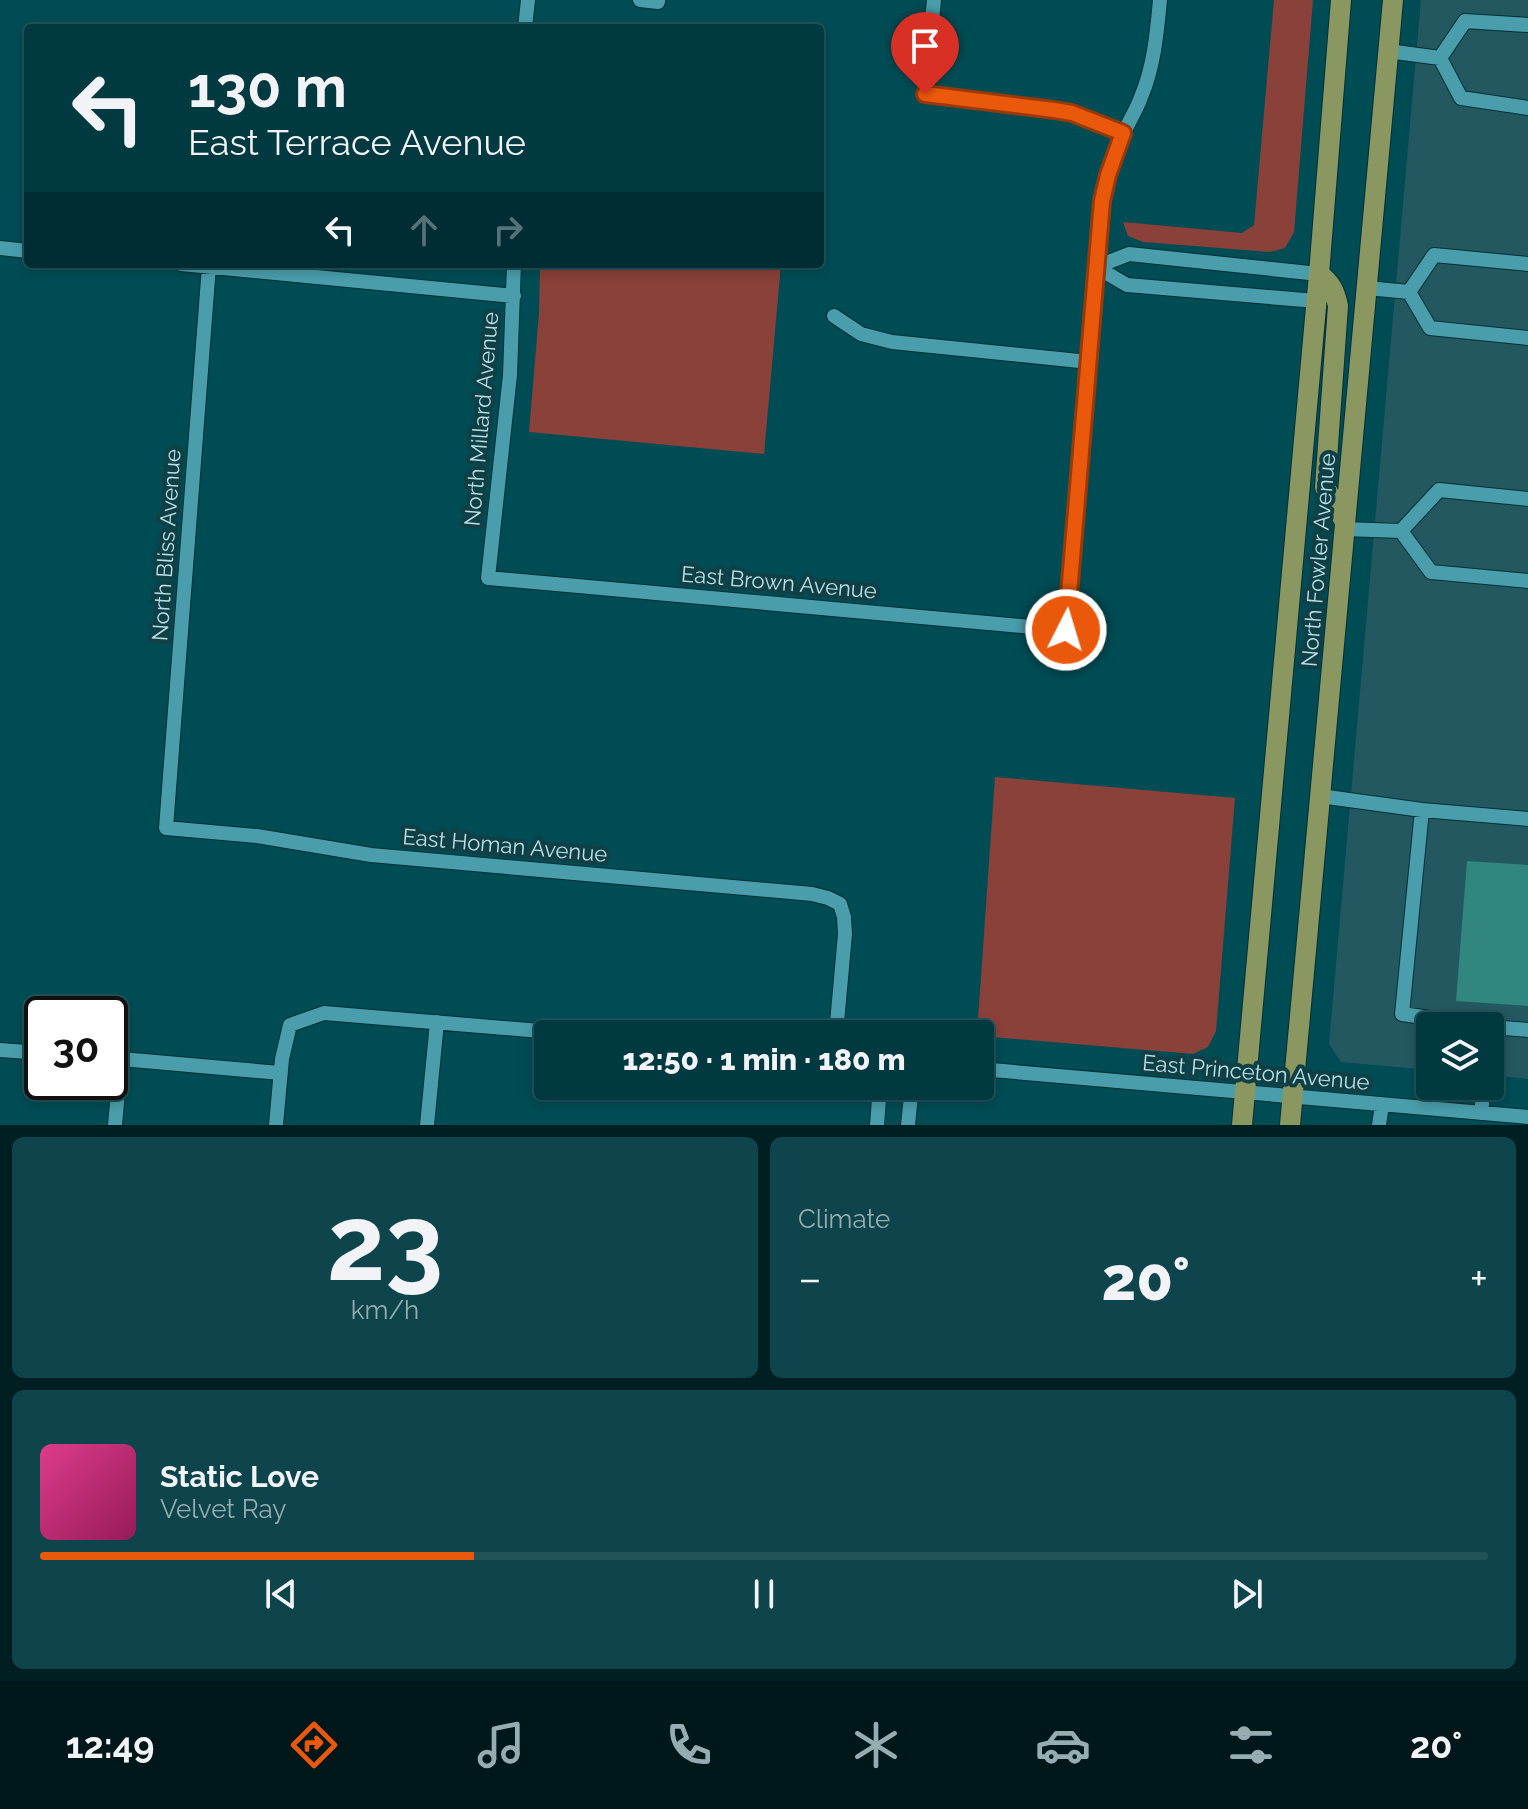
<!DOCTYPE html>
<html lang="en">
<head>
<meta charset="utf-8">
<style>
	body { margin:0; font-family:Raleway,sans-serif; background:#0e444b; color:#f1f3f6; height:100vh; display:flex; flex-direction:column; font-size:30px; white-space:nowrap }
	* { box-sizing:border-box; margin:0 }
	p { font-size:26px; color:#95acb1 }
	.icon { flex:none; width:44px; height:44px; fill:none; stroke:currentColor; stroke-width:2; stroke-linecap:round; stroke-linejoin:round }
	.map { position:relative; height:1125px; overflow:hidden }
	.panel { display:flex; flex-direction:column; gap:12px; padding:12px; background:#001f23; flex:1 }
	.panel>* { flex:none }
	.banner { position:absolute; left:24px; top:24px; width:800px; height:244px; border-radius:8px; box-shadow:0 4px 12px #0003,0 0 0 2px #225359; background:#003940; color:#f1f3f6; overflow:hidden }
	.tools { position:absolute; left:1416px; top:1012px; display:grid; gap:16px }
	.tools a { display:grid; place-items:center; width:88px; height:88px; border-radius:8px; background:#003940; box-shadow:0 4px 12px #0003,0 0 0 2px #225359; font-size:40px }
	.speed { position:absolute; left:24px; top:996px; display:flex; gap:16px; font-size:40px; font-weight:700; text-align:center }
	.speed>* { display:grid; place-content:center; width:104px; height:104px; border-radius:50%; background:#003940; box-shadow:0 4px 12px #0003,0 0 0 2px #225359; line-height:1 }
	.speed .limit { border:4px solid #111; border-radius:12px; background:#fff; color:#111 }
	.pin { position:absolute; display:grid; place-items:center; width:68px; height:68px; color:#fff; margin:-82px -34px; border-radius:50% 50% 50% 0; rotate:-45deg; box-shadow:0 0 8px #0007 }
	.pin .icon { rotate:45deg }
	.me { position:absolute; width:88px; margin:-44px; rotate:5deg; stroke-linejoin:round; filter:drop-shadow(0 0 6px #0008) }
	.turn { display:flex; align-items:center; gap:28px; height:168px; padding:0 32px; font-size:36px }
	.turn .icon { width:104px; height:104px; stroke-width:2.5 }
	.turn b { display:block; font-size:56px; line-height:68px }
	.lanes { display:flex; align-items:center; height:76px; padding:0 32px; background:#0003; justify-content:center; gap:40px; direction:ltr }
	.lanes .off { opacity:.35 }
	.big { font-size:60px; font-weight:800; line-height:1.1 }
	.panel .card { flex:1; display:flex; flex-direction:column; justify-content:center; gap:12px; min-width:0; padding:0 28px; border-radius:12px; background:#0e444b }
	.panel .dial { align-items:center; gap:0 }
	.dial b { font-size:104px; line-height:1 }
	.song { display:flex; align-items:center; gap:24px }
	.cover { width:96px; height:96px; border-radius:12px; background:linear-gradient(135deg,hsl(330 70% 55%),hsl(330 70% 35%)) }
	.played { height:8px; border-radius:4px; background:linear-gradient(90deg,#ea580c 30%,#225359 30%) }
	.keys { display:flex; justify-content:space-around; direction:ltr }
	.heat { display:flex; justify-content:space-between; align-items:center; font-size:44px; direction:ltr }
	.panel .tiles { flex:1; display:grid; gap:12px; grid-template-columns:1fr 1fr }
	.card:last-child { grid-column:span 2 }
	.trip { position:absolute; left:534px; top:1020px; width:460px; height:80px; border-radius:8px; background:#003940; box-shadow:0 4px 12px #0003,0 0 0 2px #225359; font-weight:800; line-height:80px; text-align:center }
	.tabs { display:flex; height:128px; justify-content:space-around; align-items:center; background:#00171a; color:#95acb1 }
	.tabs .icon { width:56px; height:56px }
	.tabs .active { color:#ea580c }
	.tabs b { font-size:36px; color:#f1f3f6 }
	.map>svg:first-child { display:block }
</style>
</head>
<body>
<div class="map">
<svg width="1528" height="1125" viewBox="0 0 1528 1125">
	<rect width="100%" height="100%" fill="#004c55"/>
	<path fill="#245860" d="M1421,0h107v1079l-38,-4v-49h-60v44l-89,-8 -12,-18z"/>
	<path fill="#894139" d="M1274,0h39l-19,232 -9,16 -15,4 -127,-10 -15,-6 -5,-14 119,11 12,-8z
		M540,264h241l-17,190 -235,-22 10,-119z
		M995,777l240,21 -19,233 -8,16 -15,7 -213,-18v-2h-3z"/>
	<path fill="#318680" d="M1467,861l61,4v141l-72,-5z"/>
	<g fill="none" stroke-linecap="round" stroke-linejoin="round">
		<defs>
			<path id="minor" d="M640,0l18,2v-2
				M934,0l-9,94 129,16 18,3 51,20
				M525,28l3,-28
				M1388,51l52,7 25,-37 63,4
				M1440,58l21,40 67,10
				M0,248l28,3
				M181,264l333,32
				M514,264l-4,111 -22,203 578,52 36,-429c5,-24 12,-48 23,-70 5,-12 12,-22 16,-34 13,-30 16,-65 19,-97
				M209,266l-43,562 91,8 114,19 441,39 16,4 12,6 4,13 1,17 -9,100
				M1096,267l33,-13 190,20
				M1096,267l31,18 189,16
				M1367,288l42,4 25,-37 94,9
				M1409,292l21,36 98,10
				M834,316l27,18 31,8 197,20
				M1344,529l57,2 30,41 97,9
				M1401,531l38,-41 89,9
				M1320,796l102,14 106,9
				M1422,810l-20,204 85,12
				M1490,1027l38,3
				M0,1050l42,3
				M110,1058l170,15
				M980,1069l548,48
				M1481,1113l3,-27
				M115,1125l6,-66
				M276,1125l6,-66 8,-34 34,-12 252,21
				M427,1125l10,-103
				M877,1125l3,-39
				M908,1125l4,-39
				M1379,1125l3,-20"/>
			<path id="major" d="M1319,274c12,9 16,17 19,32l-13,181 20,35
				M1242,1125l77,-851 22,-274
				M1290,1125l103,-1125"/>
		</defs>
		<use href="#minor" stroke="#003036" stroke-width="16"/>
		<use href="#major" stroke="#003036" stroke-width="22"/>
		<use href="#minor" stroke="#4a9eab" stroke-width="14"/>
		<use href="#major" stroke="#8b9761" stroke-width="20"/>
	</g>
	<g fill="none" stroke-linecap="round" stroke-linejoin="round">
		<defs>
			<path id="route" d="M925,94l129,16 18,3 51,20 -15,42 -6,26 -36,429"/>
		</defs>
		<use href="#route" stroke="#983908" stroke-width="20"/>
		<use href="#route" stroke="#ea580c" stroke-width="14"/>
	</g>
	<g text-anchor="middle" stroke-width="8" stroke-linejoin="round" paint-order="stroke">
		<g font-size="22" fill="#b8dfe5" stroke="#113f46">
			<text transform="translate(481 419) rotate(-85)" y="8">North Millard Avenue</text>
			<text transform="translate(166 545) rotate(-86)" y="8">North Bliss Avenue</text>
			<text transform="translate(1318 560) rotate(-85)" y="8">North Fowler Avenue</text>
			<text transform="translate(779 582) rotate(5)" y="8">East Brown Avenue</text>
			<text transform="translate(505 845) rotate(5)" y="8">East Homan Avenue</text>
			<text transform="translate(1256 1072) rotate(5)" y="8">East Princeton Avenue</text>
		</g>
	</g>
</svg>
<div class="tools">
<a><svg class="icon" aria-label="layers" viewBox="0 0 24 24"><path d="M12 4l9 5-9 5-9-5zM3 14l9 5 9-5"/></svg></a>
</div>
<div class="speed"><div class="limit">30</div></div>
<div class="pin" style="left:925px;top:94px;background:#d93025"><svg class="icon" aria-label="arrive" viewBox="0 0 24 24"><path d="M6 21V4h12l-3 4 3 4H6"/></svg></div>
<svg class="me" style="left:1066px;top:630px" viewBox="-20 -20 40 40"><circle r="17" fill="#ea580c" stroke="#fff" stroke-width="3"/><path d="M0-11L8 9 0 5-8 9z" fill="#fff"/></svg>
<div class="trip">12:50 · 1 min · 180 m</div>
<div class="banner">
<div class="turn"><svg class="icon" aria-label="left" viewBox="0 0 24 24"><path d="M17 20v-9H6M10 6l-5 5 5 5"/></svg><div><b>130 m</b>East Terrace Avenue</div></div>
<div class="lanes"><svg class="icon" aria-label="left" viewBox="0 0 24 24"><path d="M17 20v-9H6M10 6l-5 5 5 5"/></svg><svg class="icon off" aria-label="ahead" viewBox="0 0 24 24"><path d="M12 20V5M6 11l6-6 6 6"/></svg><svg class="icon off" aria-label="right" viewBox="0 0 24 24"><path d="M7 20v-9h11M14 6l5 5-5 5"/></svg></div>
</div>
</div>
<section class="panel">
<div class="tiles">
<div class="card dial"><b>23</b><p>km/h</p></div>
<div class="card"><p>Climate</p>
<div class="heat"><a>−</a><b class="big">20°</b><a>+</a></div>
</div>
<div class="card">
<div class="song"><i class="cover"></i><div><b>Static Love</b><p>Velvet Ray</p></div></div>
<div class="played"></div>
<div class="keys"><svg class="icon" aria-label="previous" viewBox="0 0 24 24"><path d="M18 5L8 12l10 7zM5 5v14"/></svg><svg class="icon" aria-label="pause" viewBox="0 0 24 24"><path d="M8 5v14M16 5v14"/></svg><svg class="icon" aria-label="next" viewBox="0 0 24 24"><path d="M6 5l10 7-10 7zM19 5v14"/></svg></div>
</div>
</div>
</section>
<nav class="tabs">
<b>12:49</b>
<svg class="icon active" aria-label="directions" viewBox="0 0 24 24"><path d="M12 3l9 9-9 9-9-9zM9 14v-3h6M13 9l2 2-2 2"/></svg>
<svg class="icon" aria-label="music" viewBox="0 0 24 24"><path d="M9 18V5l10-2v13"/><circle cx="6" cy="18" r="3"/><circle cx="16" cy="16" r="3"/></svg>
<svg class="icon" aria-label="phone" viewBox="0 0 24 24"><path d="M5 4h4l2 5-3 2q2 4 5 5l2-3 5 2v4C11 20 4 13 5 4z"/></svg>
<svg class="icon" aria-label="climate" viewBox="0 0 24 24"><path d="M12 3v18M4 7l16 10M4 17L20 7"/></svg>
<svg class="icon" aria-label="car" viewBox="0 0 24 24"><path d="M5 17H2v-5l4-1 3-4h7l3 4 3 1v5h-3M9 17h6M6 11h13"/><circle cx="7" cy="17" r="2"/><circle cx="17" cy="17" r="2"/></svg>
<svg class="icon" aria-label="filters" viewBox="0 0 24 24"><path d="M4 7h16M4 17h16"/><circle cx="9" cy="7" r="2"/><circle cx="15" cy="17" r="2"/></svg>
<b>20°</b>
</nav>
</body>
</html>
